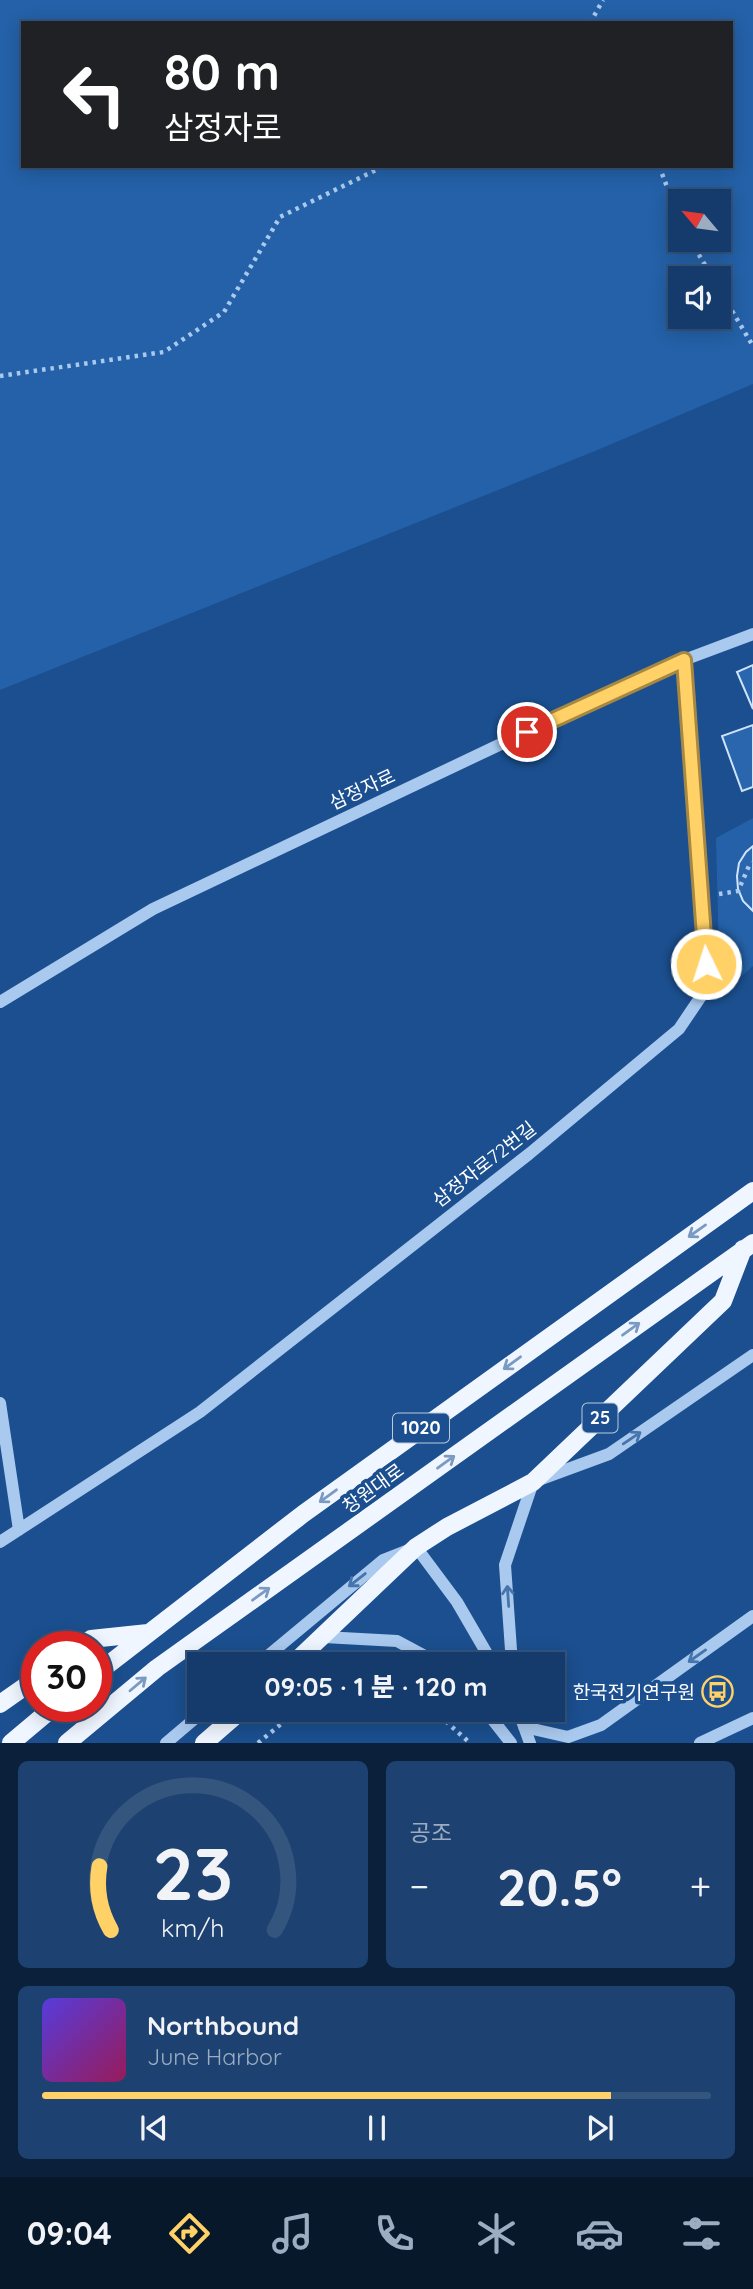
<!DOCTYPE html>
<html lang="ko">
<head>
<meta charset="utf-8">
<style>
	body { margin:0; font-family:Quicksand,"Noto Sans KR",sans-serif; background:#1d4271; color:#f1f3f6; height:100vh; display:flex; flex-direction:column; font-size:26px; white-space:nowrap }
	* { box-sizing:border-box; margin:0 }
	p { font-size:23px; color:#9dadc1 }
	.icon { flex:none; width:38px; height:38px; fill:none; stroke:currentColor; stroke-width:2; stroke-linecap:round; stroke-linejoin:round }
	.map { position:relative; height:1743px; overflow:hidden }
	.details { display:flex; flex-direction:column; gap:18px; padding:18px; background:#0b203b; flex:1 }
	.details>* { flex:none }
	.guide { position:absolute; left:21px; top:21px; width:712px; height:147px; border-radius:0px; box-shadow:0 4px 18px #0003,0 0 0 2px #33557e; background:#202124; color:#fff; overflow:hidden }
	.needle { width:46px; rotate:299deg }
	.fabs { position:absolute; left:668px; top:189px; display:grid; gap:14px }
	.fabs a { display:grid; place-items:center; width:63px; height:63px; border-radius:0px; background:#143b6b; box-shadow:0 4px 18px #0003,0 0 0 2px #33557e; font-size:35px }
	.speed { position:absolute; left:21px; top:1631px; display:flex; gap:14px; font-size:35px; font-weight:700; text-align:center }
	.speed>* { display:grid; place-content:center; width:91px; height:91px; border-radius:50%; background:#143b6b; box-shadow:0 4px 18px #0003,0 0 0 2px #33557e; line-height:1 }
	.speed .limit { border:10px solid #d22; background:#fff; color:#111 }
	.pin { position:absolute; display:grid; place-items:center; width:60px; height:60px; color:#fff; margin:-30px; border:4px solid #fff; border-radius:50%; box-shadow:0 2px 7px #0007 }
	.me { position:absolute; width:77px; margin:-38px; rotate:356deg; stroke-linejoin:round; filter:drop-shadow(0 0 5px #0008) }
	.turn { display:flex; align-items:center; gap:24px; height:147px; padding:0 28px; font-size:32px }
	.turn .icon { width:91px; height:91px; stroke-width:2.5 }
	.turn b { display:block; font-size:49px; line-height:60px }
	.big { font-size:52px; font-weight:800; line-height:1.1 }
	.details .tile { flex:1; display:flex; flex-direction:column; justify-content:center; gap:10px; min-width:0; padding:0 24px; border-radius:10px; background:#1d4271 }
	.details .dial { align-items:center; gap:0 }
	.dial svg { height:182px; overflow:visible; fill:none; stroke:#33557e; stroke-width:7; stroke-linecap:round; text-anchor:middle }
	.dial text { fill:#f1f3f6; stroke:none }
	.song { display:flex; align-items:center; gap:21px }
	.cover { width:84px; height:84px; border-radius:10px; background:linear-gradient(135deg,hsl(250 70% 55%),hsl(330 70% 35%)) }
	.played { height:7px; border-radius:4px; background:linear-gradient(90deg,#ffd166 85%,#33557e 85%) }
	.keys { display:flex; justify-content:space-around; direction:ltr }
	.heat { display:flex; justify-content:space-between; align-items:center; font-size:38px; direction:ltr }
	.details .tiles { flex:1; display:grid; gap:18px; grid-template-columns:1fr 1fr }
	.tile:last-child { grid-column:span 2 }
	.trip { position:absolute; left:187px; top:1652px; width:378px; height:70px; border-radius:0px; background:#143b6b; box-shadow:0 4px 18px #0003,0 0 0 2px #33557e; font-weight:800; line-height:70px; text-align:center }
	.menu { display:flex; height:112px; justify-content:space-around; align-items:center; background:#08182b; color:#9dadc1 }
	.menu .icon { width:49px; height:49px }
	.menu .current { color:#ffd166 }
	.menu b { font-size:32px; color:#f1f3f6 }
	.map>svg:first-child { display:block }
</style>
</head>
<body>
<div class="map">
<svg width="753" height="1743" viewBox="0 0 753 1743">
	<rect width="100%" height="100%" fill="#1b4f8f"/>
	<path fill="#2461a8" fill-rule="evenodd" d="M0,0h753v384l-158,67 -595,239zM23,23h709v143h-709zM681,201h38v39h-38zM681,278h38v39h-38z
		M753,818v148l-33,30 -4,-158z"/>
	<path fill="#2a66ad" stroke="#cfe3fa" stroke-width="2" d="M753,665v44l-16,-37z
		M753,725v62l-11,4 -20,-55z
		M753,846v65l-10,-10 -5,-12 -1,-13 2,-13 7,-11z"/>
	<g fill="none" stroke-linecap="round" stroke-linejoin="round">
		<path stroke="#a9c9ee" stroke-width="4.5" stroke-dasharray="3.5 5" stroke-linecap="butt" d="M590,23l13,-23
			M659,166l22,57
			M690,240l23,38
			M719,289l34,57
			M0,376l164,-24 60,-40 56,-95 104,-51
			M719,894l19,-3 11,-25 4,-3
			M433,1710l37,33
			M258,1743l34,-28 12,-5"/>
		<path stroke="#a9c9ee" stroke-width="12" d="M0,1002l153,-93 424,-201 107,-48 69,-26
			M0,1403l19,127
			M0,1542l200,-130 329,-258 150,-125 29,-43 -24,-326
			M324,1637l73,4 43,23
			M258,1664l125,-104 33,-13 41,55 36,62
			M512,1664l-7,-99 28,-83 76,-28 144,-99
			M485,1710l26,33
			M518,1710l12,33
			M524,1727l44,10 33,-12 152,-109
			M166,1743l39,-33
			M700,1743l53,-25"/>
		<path stroke="#f0f6ff" stroke-width="18" d="M80,1647l11,-8 57,-6
			M293,1664l123,-117 31,-20 86,-45 190,-181 20,-52
			M96,1674l207,-160 450,-323
			M0,1704l37,-26
			M11,1743l44,-37
			M67,1743l90,-75 596,-425
			M204,1743l38,-33"/>
	</g>
	<defs><path id="oneway-shaft" d="M-6 0H5M1.5-3L5.5 0L1.5 3" fill="none" stroke-width="1.6" stroke-linecap="round" stroke-linejoin="round" transform="scale(1.75)"/></defs>
	<g stroke="#7b9ac1">
		<use href="#oneway-shaft" transform="translate(697 1231) rotate(145)"/>
		<use href="#oneway-shaft" transform="translate(631 1329) rotate(-36)"/>
		<use href="#oneway-shaft" transform="translate(512 1363) rotate(144)"/>
		<use href="#oneway-shaft" transform="translate(446 1462) rotate(-36)"/>
		<use href="#oneway-shaft" transform="translate(328 1496) rotate(144)"/>
		<use href="#oneway-shaft" transform="translate(261 1594) rotate(-36)"/>
		<use href="#oneway-shaft" transform="translate(138 1684) rotate(-40)"/>
	</g>
	<g stroke="#4674ac">
		<use href="#oneway-shaft" transform="translate(632 1438) rotate(-34)"/>
		<use href="#oneway-shaft" transform="translate(357 1580) rotate(142)"/>
		<use href="#oneway-shaft" transform="translate(508 1596) rotate(-94)"/>
		<use href="#oneway-shaft" transform="translate(697 1656) rotate(145)"/>
	</g>
	<g fill="none" stroke-linecap="round" stroke-linejoin="round">
		<defs>
			<path id="route" d="M527,732l157,-72 22,304"/>
		</defs>
		<use href="#route" stroke="#a68842" stroke-width="18"/>
		<use href="#route" stroke="#ffd166" stroke-width="12"/>
	</g>
	<defs>
		<symbol id="bus-ring" viewBox="-11 -11 22 22"><circle r="9.5" fill="#1b4f8f" stroke="#ffd166" stroke-width="1.5"/><path d="M-5-6H5V4H4V6H2V4H-2V6H-4V4H-5ZM-3.5-4V0h7V-4ZM-3.5 1.2v1.5H-2V1.2ZM2 1.2v1.5H3.5V1.2Z" fill="#ffd166"/></symbol>
	</defs>
	<g fill-rule="evenodd">
		<use href="#bus-ring" x="700" y="1674" width="35" height="35"/>
	</g>
	<g text-anchor="middle" stroke-width="7" stroke-linejoin="round" paint-order="stroke">
		<g fill="#1b4f8f" stroke="#bbcadd" stroke-width="2">
			<rect x="582.5" y="1403.5" width="35" height="29" rx="5"/>
			<rect x="393" y="1413.5" width="56" height="29" rx="5"/>
		</g>
		<g font-size="18" font-weight="bold" fill="#fff">
			<text x="600" y="1424">25</text>
			<text x="421" y="1434">1020</text>
		</g>
		<g font-size="19" fill="#fff" stroke="#1b4f8f">
			<text transform="translate(362 789) rotate(-25)" y="7">삼정자로</text>
			<text transform="translate(484 1164) rotate(-38)" y="7">삼정자로72번길</text>
			<text transform="translate(373 1488) rotate(-36)" y="7">창원대로</text>
		</g>
		<g font-size="19" fill="#fff" stroke="#1b4f8f" text-anchor="end">
			<text x="695" y="1699">한국전기연구원</text>
		</g>
	</g>
</svg>
<div class="fabs">
<a><svg class="needle" viewBox="-14 -14 28 28"><path d="M0-13l5 13h-10z" fill="#e53935"/><path d="M0 13l5-13h-10z" fill="#9dadc1"/></svg></a>
<a><svg class="icon" aria-label="sound" viewBox="0 0 24 24"><path d="M4 9h4l5-4v14l-5-4H4zM17 9q2 3 0 6"/></svg></a>
</div>
<div class="speed"><div class="limit">30</div></div>
<div class="pin" style="left:527px;top:732px;background:#d93025"><svg class="icon" aria-label="arrive" viewBox="0 0 24 24"><path d="M6 21V4h12l-3 4 3 4H6"/></svg></div>
<svg class="me" style="left:706px;top:964px" viewBox="-20 -20 40 40"><circle r="17" fill="#ffd166" stroke="#fff" stroke-width="3"/><path d="M0-11L8 9 0 5-8 9z" fill="#fff"/></svg>
<div class="trip">09:05 · 1 분 · 120 m</div>
<div class="guide">
<div class="turn"><svg class="icon" aria-label="left" viewBox="0 0 24 24"><path d="M17 20v-9H6M10 6l-5 5 5 5"/></svg><div><b>80 m</b>삼정자로</div></div>
</div>
</div>
<section class="details">
<div class="tiles">
<div class="tile dial"><svg viewBox="0 0 100 80">
<path d="M14 69A42 42 0 1 1 86 69"/>
<path d="M14 69A42 42 0 0 1 9 41" stroke="#ffd166"/>
<text x="50" y="56" font-size="32" font-weight="700">23</text>
<text x="50" y="72" font-size="11">km/h</text>
</svg></div>
<div class="tile"><p>공조</p>
<div class="heat"><a>−</a><b class="big">20.5°</b><a>+</a></div>
</div>
<div class="tile">
<div class="song"><i class="cover"></i><div><b>Northbound</b><p>June Harbor</p></div></div>
<div class="played"></div>
<div class="keys"><svg class="icon" aria-label="previous" viewBox="0 0 24 24"><path d="M18 5L8 12l10 7zM5 5v14"/></svg><svg class="icon" aria-label="pause" viewBox="0 0 24 24"><path d="M8 5v14M16 5v14"/></svg><svg class="icon" aria-label="next" viewBox="0 0 24 24"><path d="M6 5l10 7-10 7zM19 5v14"/></svg></div>
</div>
</div>
</section>
<nav class="menu">
<b>09:04</b>
<svg class="icon current" aria-label="directions" viewBox="0 0 24 24"><path d="M12 3l9 9-9 9-9-9zM9 14v-3h6M13 9l2 2-2 2"/></svg>
<svg class="icon" aria-label="music" viewBox="0 0 24 24"><path d="M9 18V5l10-2v13"/><circle cx="6" cy="18" r="3"/><circle cx="16" cy="16" r="3"/></svg>
<svg class="icon" aria-label="phone" viewBox="0 0 24 24"><path d="M5 4h4l2 5-3 2q2 4 5 5l2-3 5 2v4C11 20 4 13 5 4z"/></svg>
<svg class="icon" aria-label="climate" viewBox="0 0 24 24"><path d="M12 3v18M4 7l16 10M4 17L20 7"/></svg>
<svg class="icon" aria-label="car" viewBox="0 0 24 24"><path d="M5 17H2v-5l4-1 3-4h7l3 4 3 1v5h-3M9 17h6M6 11h13"/><circle cx="7" cy="17" r="2"/><circle cx="17" cy="17" r="2"/></svg>
<svg class="icon" aria-label="filters" viewBox="0 0 24 24"><path d="M4 7h16M4 17h16"/><circle cx="9" cy="7" r="2"/><circle cx="15" cy="17" r="2"/></svg>
</nav>
</body>
</html>
